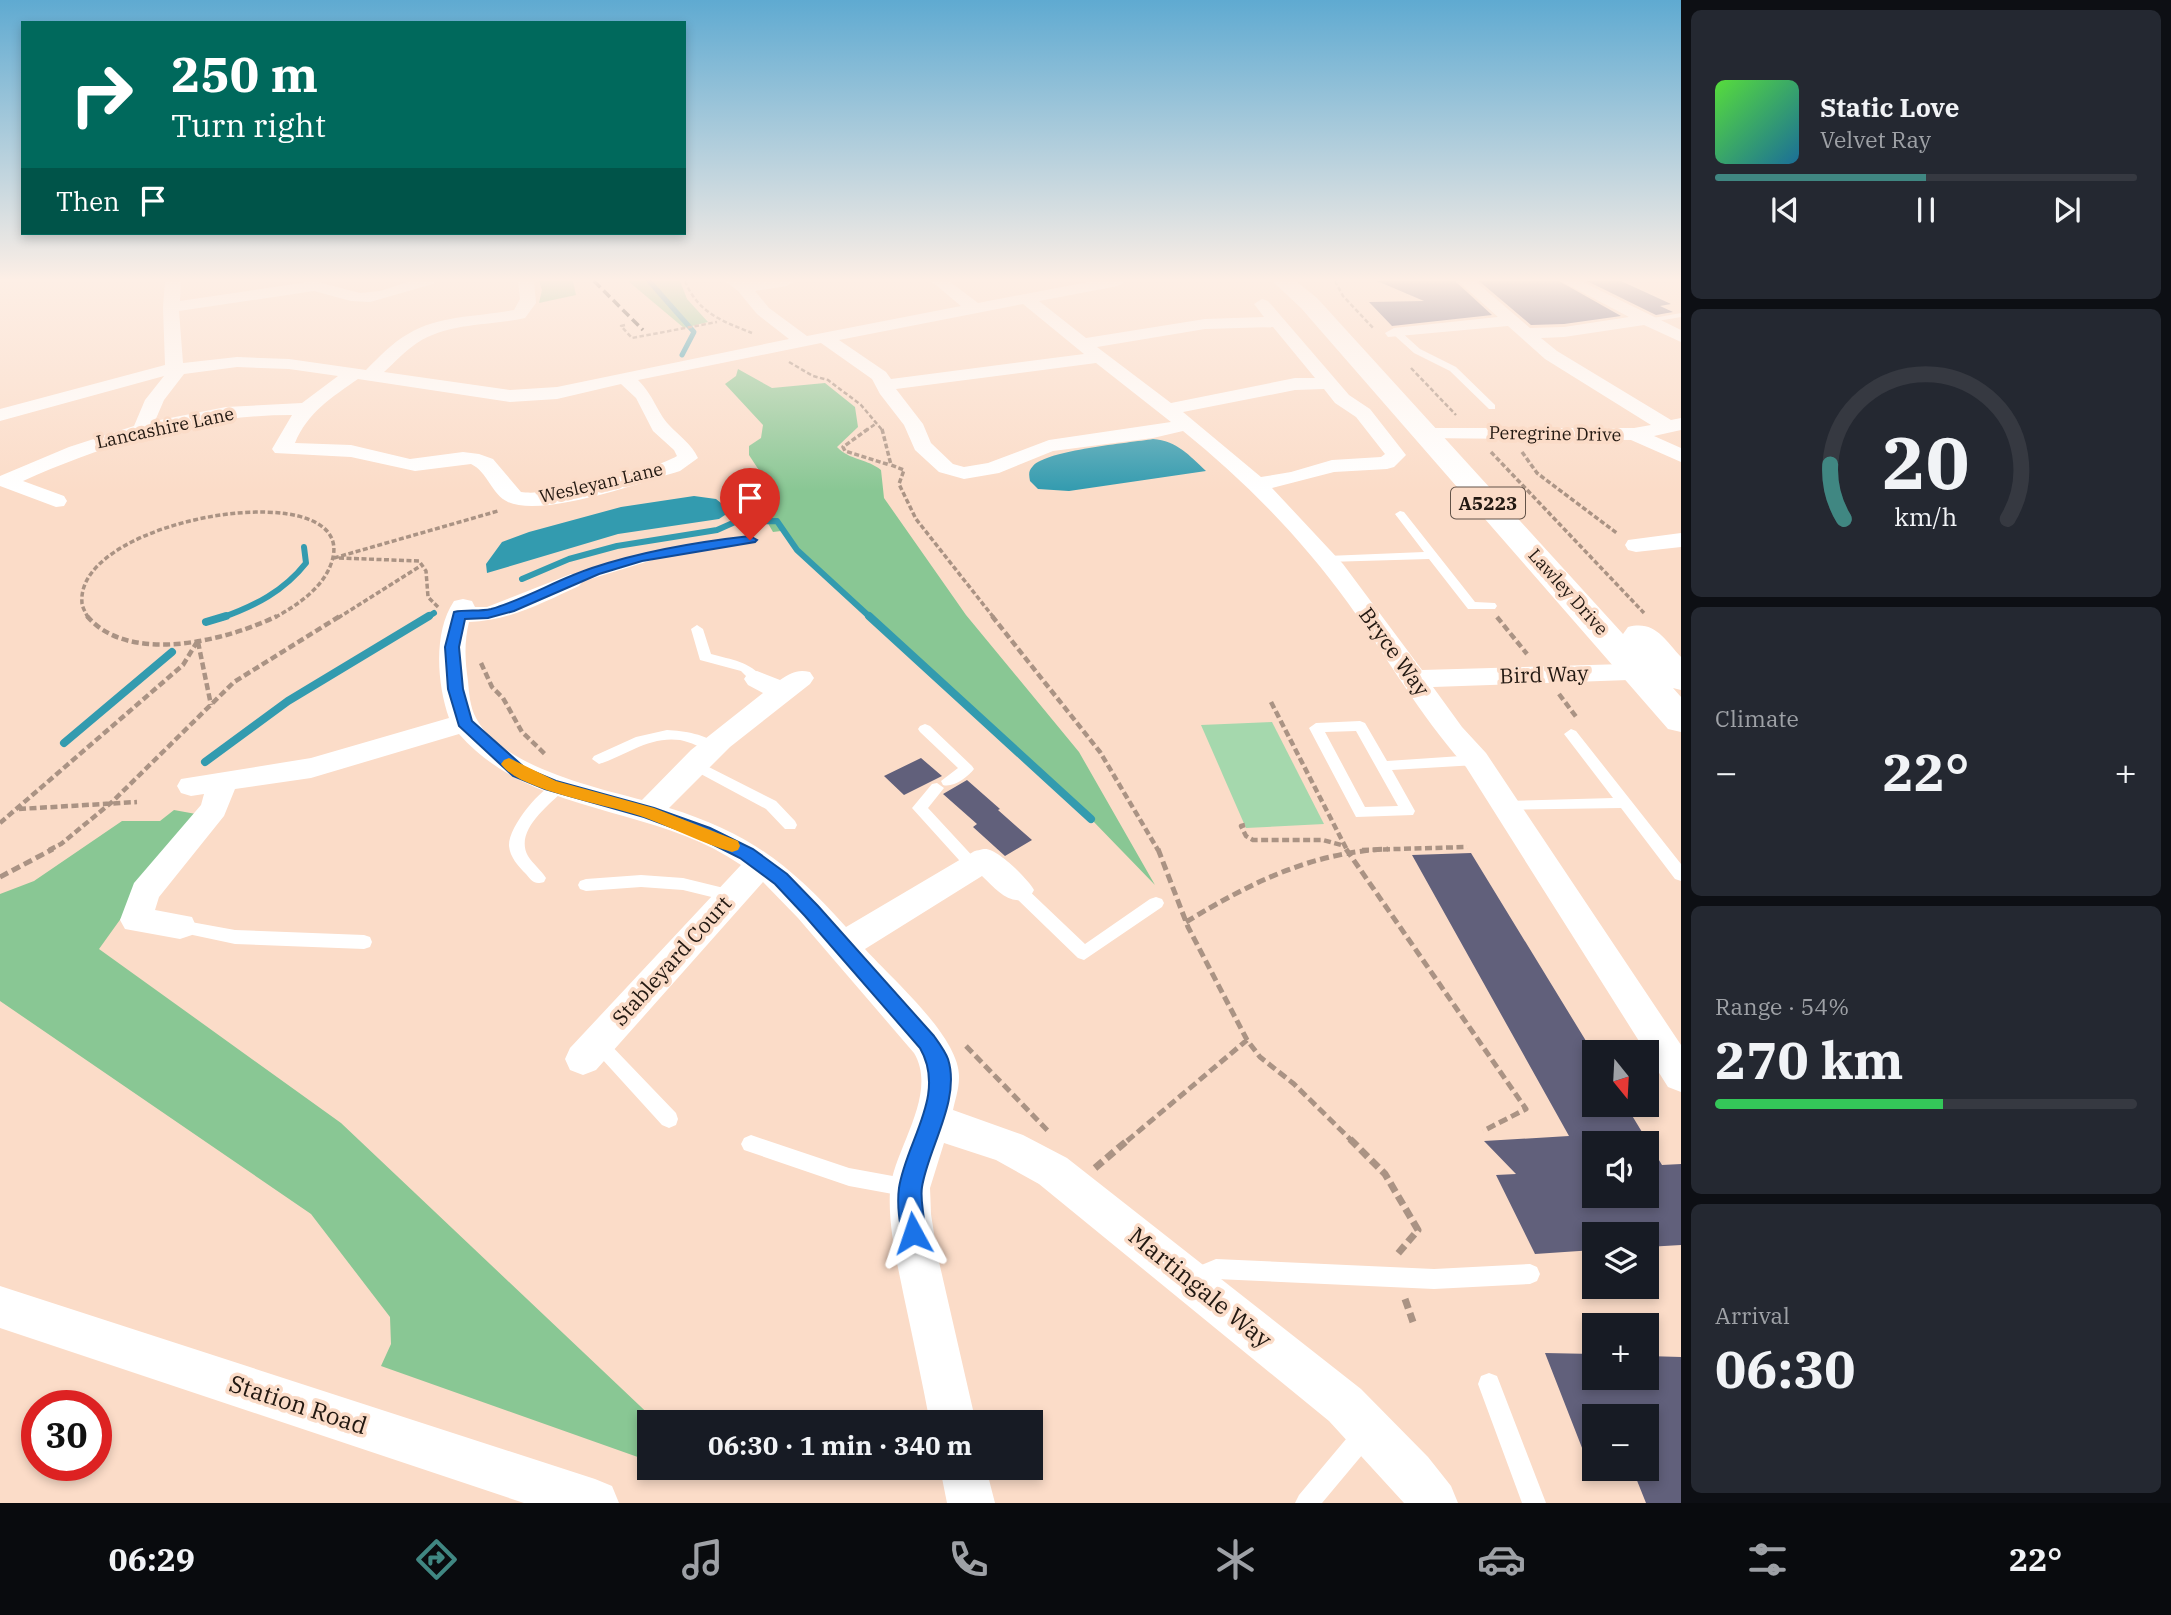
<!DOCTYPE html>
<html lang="en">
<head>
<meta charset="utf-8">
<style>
	body { margin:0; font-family:"IBM Plex Serif",serif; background:#242831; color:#f1f3f6; height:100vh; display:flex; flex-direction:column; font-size:26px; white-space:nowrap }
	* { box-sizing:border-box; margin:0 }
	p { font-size:23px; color:#9ea1a6 }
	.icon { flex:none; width:38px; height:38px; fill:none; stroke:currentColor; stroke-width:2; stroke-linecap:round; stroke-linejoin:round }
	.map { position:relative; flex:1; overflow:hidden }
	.drawer { display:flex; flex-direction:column; gap:10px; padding:10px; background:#0d0f14; width:490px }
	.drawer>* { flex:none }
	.hud { position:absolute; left:21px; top:21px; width:665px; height:214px; border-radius:0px; box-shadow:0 4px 10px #0003; background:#00695c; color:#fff; overflow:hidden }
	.needle { width:46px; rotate:162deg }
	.controls { position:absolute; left:1582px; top:1040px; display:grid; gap:14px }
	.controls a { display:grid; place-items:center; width:77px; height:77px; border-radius:0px; background:#171b24; box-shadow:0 4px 10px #0003; font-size:35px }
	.speed { position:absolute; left:21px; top:1390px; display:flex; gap:14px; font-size:35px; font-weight:700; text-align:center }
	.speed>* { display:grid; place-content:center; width:91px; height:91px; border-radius:50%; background:#171b24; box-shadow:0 4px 10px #0003; line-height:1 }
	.speed .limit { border:10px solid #d22; background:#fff; color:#111 }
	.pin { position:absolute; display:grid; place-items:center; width:60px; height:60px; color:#fff; margin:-72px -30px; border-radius:50% 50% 50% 0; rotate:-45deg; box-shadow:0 0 7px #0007 }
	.pin .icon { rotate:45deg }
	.me { position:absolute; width:77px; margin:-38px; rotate:355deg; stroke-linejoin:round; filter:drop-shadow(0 0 5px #0008) }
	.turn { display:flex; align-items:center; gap:24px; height:147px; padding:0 35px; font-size:32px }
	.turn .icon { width:91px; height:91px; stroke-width:2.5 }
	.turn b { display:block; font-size:49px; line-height:60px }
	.then { display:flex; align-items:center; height:66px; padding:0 35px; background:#0003; gap:14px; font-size:26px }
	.big { font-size:52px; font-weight:700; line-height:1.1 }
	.drawer .widget { flex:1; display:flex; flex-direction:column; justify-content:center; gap:10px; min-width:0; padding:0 24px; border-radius:10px; background:#242831 }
	.drawer .dial { align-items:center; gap:0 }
	.dial svg { height:182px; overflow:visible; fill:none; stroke:#363941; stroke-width:7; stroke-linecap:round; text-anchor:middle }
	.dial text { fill:#f1f3f6; stroke:none }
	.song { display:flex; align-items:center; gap:21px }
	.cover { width:84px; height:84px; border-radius:10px; background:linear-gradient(135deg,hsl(110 70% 55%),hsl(200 70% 35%)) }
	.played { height:7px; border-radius:4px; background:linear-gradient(90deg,#408782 50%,#363941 50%) }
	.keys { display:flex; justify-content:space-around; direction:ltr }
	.heat { display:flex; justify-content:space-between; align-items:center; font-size:38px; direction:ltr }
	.charge { height:10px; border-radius:5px; background:linear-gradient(90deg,#34c759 54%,#363941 0) }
	.trip { position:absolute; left:637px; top:1410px; width:406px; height:70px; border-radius:0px; background:#171b24; box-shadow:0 4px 10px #0003; font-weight:700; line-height:70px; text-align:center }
	.tab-bar { display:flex; height:112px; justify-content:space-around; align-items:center; background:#090b0e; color:#9ea1a6 }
	.tab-bar .icon { width:49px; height:49px }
	.tab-bar .on { color:#408782 }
	.tab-bar b { font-size:32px; color:#f1f3f6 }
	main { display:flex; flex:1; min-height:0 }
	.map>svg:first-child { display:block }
</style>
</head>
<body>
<main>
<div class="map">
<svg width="1681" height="1503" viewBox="0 0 1681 1503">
	<rect width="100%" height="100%" fill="#fbdcc8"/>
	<path fill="#a5d8ad" d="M1272,722l52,102 -78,4 -45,-103z"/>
	<path fill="#89c794" d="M539,281h34l3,14 -37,8 3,-13z
		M628,281h52l7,18 21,23 -24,6z
		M738,369l34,19 53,-5 30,24 3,20 -21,20c12,13 31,12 44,23l3,28 82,117 113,137 76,133 -64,-66 -294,-269 -16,-19 -8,1 -19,-33 12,-18 -17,-26v-9l12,-8 2,-13 -38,-41 11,-8z
		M174,810l22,4 -97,135 242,174 317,300h-9v38l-268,-95 10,-22 -1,-27 -79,-103 -311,-213v-107l34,-13 88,-60h38z"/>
	<path fill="#339baf" d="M1153,439c24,2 36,16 53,32l-137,20 -31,-2 -8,-8c-1,-6 -2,-10 3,-15 14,-16 96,-23 120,-27z
		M694,496l22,3 15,12 -12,8 -101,15 -131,39 -1,-9 16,-22 27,-10 92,-25z"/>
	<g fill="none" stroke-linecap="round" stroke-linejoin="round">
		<path stroke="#339baf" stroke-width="5" d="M649,281l45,51 -12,23"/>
		<path stroke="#339baf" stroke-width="6" d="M522,579l47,-20 48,-13 100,-16 18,-8 42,-1 20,29 74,68
			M221,618c34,-12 63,-27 85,-55l-2,-16
			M426,618l8,-5"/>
		<path stroke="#339baf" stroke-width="8" d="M869,616l222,203
			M206,622l20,-6
			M64,743l108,-91
			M205,762l83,-61 141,-85"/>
	</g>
	<path fill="#61607b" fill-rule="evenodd" d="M1377,281h78l37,34 -100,11 -23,-24 55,-1z
		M1479,281h80l62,35 -57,8 -33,1z
		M1587,281h34l50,23 -11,2 13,6 -17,3z
		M921,758l21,18 -38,19 -20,-19z
		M967,780l33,29 -2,1 34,30 -27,16 -32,-29 4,-3 -34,-30z
		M1471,853l123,201v50h31l37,61 19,-1v81l-34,2v-13h-53v16l-59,4 -39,-79 20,-1 -32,-33 85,-5 -157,-281zM1594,1143h53v52h-53z
		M1545,1353l49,1v23h53v-21l34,1v146h-35l-14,-35h15v-52h-53l-1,60z"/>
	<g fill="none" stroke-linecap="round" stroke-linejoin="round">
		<path stroke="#aa9384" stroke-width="2.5" stroke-dasharray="4.5 2.5" stroke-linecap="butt" d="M685,281c13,32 37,40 67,52
			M1335,281l8,15 31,33
			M625,325l-4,1 11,12 85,-16
			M789,362l24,14 15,4 33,25 22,26
			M1411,368l45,47
			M865,431l12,-8"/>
		<path stroke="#aa9384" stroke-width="3.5" stroke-dasharray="5 2.5" stroke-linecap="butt" d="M868,429l-25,18 2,4 45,14
			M882,429l9,36 13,5 -5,14 17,35 78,99
			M1491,452l153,161
			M1522,452l15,21 81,61
			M334,558l164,-47
			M339,558l80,3 7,10 2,26 11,11
			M88,618c-2,-5 -6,-11 -6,-15 -8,-87 284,-133 249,-39 -9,25 -35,42 -57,54
			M338,618l84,-53"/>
		<path stroke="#aa9384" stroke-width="4.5" stroke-dasharray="7 3.5" stroke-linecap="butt" d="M87,616c42,50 141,24 190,0
			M992,616l108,136 58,98
			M1497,617l30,37
			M198,642l13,63
			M481,663l11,24 11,11 19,34 24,23
			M1559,694l18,24
			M1271,702l76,148
			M19,809l118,-7
			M0,823l183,-158 14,-23
			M1245,825l-4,1 5,10 7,4h70l22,6
			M49,850l12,-6 51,-42 122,-120 106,-66
			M1362,850l105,-3"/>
		<path stroke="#aa9384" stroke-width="5" stroke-dasharray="9 4.5" stroke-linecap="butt" d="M1158,849l30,78 59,113 13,17 34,27 58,57
			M1346,849l180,260 -43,22
			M0,877l53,-28
			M1186,922c64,-39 126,-70 202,-73
			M966,1046l84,87
			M1127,1141l120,-101"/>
		<path stroke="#aa9384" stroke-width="7" stroke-dasharray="10 5" stroke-linecap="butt" d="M1350,1139l35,35 33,56 -23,27
			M1095,1168l34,-29
			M1405,1299l8,23"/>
		<path fill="#fff" fill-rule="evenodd" d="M1681,313v4l-35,6 -4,-3z
			M1394,331h6l20,18 36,18 39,38v4h-6l-39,-38 -36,-18 -20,-18z
			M1400,511l4,1 71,90 20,1 2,3 -2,3h-27l-39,-50 -102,3 -6,-3 6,-3 97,-4 -29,-38z
			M750,537l6,3 -2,2 -95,16 -88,27 -6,-4c9,-7 24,-11 35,-14 49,-16 99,-24 150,-30z
			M697,625l6,4 8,25c21,6 38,7 53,25l-2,3h-10l-11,-11 -41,-11 -9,-31z
			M1360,721l5,2 22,38 89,-6 7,5 -7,5 -84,5 23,41 -2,4 -57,2 -47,-89 7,-5zM1356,731l42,75 -33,1 -40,-75z
			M925,724l5,2 42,40 2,3c-6,8 -21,19 -31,16l-2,-4 17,-13 -38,-36 -2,-3 2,-3z
			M1571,729l5,2 105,133v17l-6,-2 -54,-71 -120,2 -2,-4 2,-4 5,-1 107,-3 -49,-64z
			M667,730c17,1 40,4 52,16l-7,5c-11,-3 -21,-9 -32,-11 -31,-4 -53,15 -81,24l-7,-5 2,-3 42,-19z
			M691,758l85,43 19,20 2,4 -2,4h-10l-19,-20 -80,-43 -2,-3 2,-3z
			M558,782l5,1 2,4 -2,4c-15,15 -49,40 -35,65 5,8 13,14 18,22l-2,4c-10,3 -12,-1 -18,-8 -8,-8 -16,-17 -17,-28 -1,-19 32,-59 49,-64z
			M937,783l7,5 -16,20 50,54 3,4 -3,4h-10l-56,-62 20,-24z
			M641,875l42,3 49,12 6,2 2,4 -2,4 -6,2 -49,-12 -42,-3 -55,4 -6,-2 -2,-4 2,-4 6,-2z
			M1018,884l6,2 61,58 65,-45 6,-2 6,2 2,4 -2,4 -78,53 -6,-2 -66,-64 -2,-4 2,-4z
			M180,920l55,10 129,5 6,2 2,5 -2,5 -6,2 -129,-5 -61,-13 -2,-5 2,-5z
			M598,1035l6,3 72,75 2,6 -2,6 -7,3 -7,-3 -70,-77 -3,-5 3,-5z
			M751,1135l98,33 60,11 7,2 3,7 -3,7 -7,2 -60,-11 -105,-36 -3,-6 3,-6z
			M1216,1259l218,10 96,-5 7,3 3,7 -3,7 -7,3 -96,5 -218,-10 -22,9 -7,-3 -3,-7 3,-7z
			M1489,1373l8,3 49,127h-24l-44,-119 3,-8z
			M1365,1423l8,3 3,8 -3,8 -51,61h-27l4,-8 58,-69z"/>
		<path fill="#fff" fill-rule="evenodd" d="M165,281h16l-1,20 134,-20 46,12 20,-2 31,-10h24l-2,3 -63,18 -19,-1 -37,-10 -135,20 4,52 54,-6 52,2 77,11c13,-13 26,-27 42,-36 31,-19 70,-17 106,-24l6,-11 -2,-18h16l2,22 -11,15c-35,8 -76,4 -108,25 -12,8 -22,19 -33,29l126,18 47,-3 232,-48 -32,-25 -19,-23 -13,-10h70l-8,5 -32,5 14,17 38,28 154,-30 -30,-25h18l29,22 115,-22h33l-8,5 -79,15 47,37 119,-19 59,-2 -10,-13 8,-5 6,2 81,94 21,14 36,46 -12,12 -7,2 -53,3 -62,16 71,76 79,106 235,-7 9,2 4,6 -4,6 -9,2 -224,8 29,40 24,26 195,292v47l-13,-5 -202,-320c-46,-51 -78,-109 -118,-164 -47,-65 -103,-122 -165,-172l-30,7 -100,13 -54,22 -35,6 -25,-7 -24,-22 -11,-25 -24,-31 -8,-15 -51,-36 -183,37c16,16 19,32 31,45 11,12 22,18 29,33l-18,13c-38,11 -137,47 -172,31 -17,-8 -20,-30 -37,-38l-56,7 -64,-14 -76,-4 -3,-4 20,-34c-95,0 -183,28 -269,66l41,15 3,5 -3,5 -8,1 -56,-21v-10l69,-29 65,-21 11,-26 19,-24 -164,45v-12l165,-44 -2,-58zM1023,304l61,50 -193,25 -5,-7 -47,-32zM1273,327l42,51h-20l-124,25 -74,-56 108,-18zM1096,363l75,59 -122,18 -61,23 -24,4 -11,-3 -22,-21 -8,-19 -27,-35zM237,367l52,2 49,7 -36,27 -76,4 -71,14 9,-21 20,-26zM358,379l152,23 47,-3 64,-15 15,14 17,33 21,19 3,6c-28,16 -125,41 -156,36l-28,-33 -14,-5 -16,-2 -53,7 -59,-14 -56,-2c12,-30 37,-46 63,-64zM1324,389l11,14 21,14 29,37 -4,3 -49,3 -41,12 -30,5 -78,-65 112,-22z
			M1458,281h17l55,47 34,-1 65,-10 -68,-36h20l100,49v12l-37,-17 -80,12 -23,1 16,13 114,69 10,-2v12l-27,6 27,12v14l-50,-22 -211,-2 -3,-4 3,-4 7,-2h207l17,-3 -106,-66 -37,-33 -120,11 -3,-4 9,-5 104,-11z
			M1681,533v14l-45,5 -8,-2 -3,-5 3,-5z
			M571,574l8,2 4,5 -4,5c-35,16 -70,35 -110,36 -5,20 -4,39 -1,59 1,12 2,26 8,37 26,49 118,69 166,82l49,-50 72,-57 -15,-8 -4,-6 4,-6 9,-2 23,9c11,-7 17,-11 30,-8l4,6 -4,6 -80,63 -61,61c81,25 121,57 177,119l127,-75c1,-1 10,-3 12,-3 13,0 43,30 49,41l-5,9c-21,6 -32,-9 -47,-23l-117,73c26,29 96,89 94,129 0,11 -4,22 -6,32l70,25 44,23 294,231 67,68 23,29 7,17h-54l-75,-82 -290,-237 -43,-24 -52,-17 -14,45 1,26 6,39 39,170h-46c-8,-42 -17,-84 -26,-126 -7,-35 -16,-71 -14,-106 3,-41 49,-96 24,-138l-116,-135 -35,-36 -167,188 -13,5 -13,-5 -5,-11 5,-11 171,-183c-87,-61 -209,-48 -282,-131l-148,44 -76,11 -11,27 -65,81 -4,13 37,7 4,9 -4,9 -12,4 -55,-10 -5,-9 14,-37 67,-78 3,-11 -13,2 -10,-3 -4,-7 4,-7 130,-21 138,-40c-12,-34 -16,-86 5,-117l9,-2 9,2 3,6h12z
			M0,1286l595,193 17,7 7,17h-95l-524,-175z
			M940,1468h46l9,35h-48z"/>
		<path fill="#fff" fill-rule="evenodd" d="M1272,281h24l21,17 306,336 5,-7c27,-7 36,12 53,30v33l-8,-2 8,9v35l-13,-3 -367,-421z"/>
		<path stroke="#3c2f27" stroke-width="3.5" stroke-dasharray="9 4.5" stroke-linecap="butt" d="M594,281l49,49"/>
	</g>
	<linearGradient id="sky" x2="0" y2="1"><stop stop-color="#5faad1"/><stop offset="0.57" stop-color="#fdefe6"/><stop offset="1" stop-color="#fdefe6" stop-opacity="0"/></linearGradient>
	<rect width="1681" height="491" fill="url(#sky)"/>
	<path fill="#1a73e8" stroke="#114b97" stroke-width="2" d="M750,536l7,4 -2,2 -113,19 -43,13 -85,37 -26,7 -23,1 -6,28 4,42 9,32 53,47 31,13 98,27 56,20 43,21 34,25 31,32 116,130c5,7 11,15 14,23 13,41 -20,89 -26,128 -3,18 7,37 -1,54l-8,4 -8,-4c-6,-13 -8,-38 -6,-53 7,-47 48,-93 21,-140l-115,-132 -30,-32 -35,-26 -42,-21 -54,-20 -99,-28 -32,-13 -54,-50 -11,-37 -3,-42 9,-35c12,-3 25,0 37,-3 35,-10 67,-30 101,-41 51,-17 104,-26 158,-32z"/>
	<path fill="#f59e0b" d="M509,758l47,23 98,27 84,33 2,5 -2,4 -6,2c-30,-9 -57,-23 -86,-34 -34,-13 -126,-26 -145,-54l3,-4z"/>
	<g text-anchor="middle" stroke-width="7" stroke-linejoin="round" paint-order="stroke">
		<g font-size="18" fill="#221811" stroke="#fbdcc8">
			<text transform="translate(165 428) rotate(-12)" y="6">Lancashire Lane</text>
			<text transform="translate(1555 434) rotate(1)" y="6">Peregrine Drive</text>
			<text transform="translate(601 483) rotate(-13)" y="6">Wesleyan Lane</text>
			<text transform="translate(1568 592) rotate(48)" y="6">Lawley Drive</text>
		</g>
		<rect fill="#fbdcc8" stroke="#635348" stroke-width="2" x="1451" y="487.5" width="74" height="31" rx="5"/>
		<g font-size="19" font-weight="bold" fill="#221811">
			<text x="1488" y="510">A5223</text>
		</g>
		<g font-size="21" fill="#221811" stroke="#fbdcc8">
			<text transform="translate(1394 652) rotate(54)" y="7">Bryce Way</text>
			<text transform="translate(1544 675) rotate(-2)" y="7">Bird Way</text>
			<text transform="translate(672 961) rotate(-48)" y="7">Stableyard Court</text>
		</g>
		<g font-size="24" fill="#221811" stroke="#fbdcc8">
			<text transform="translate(1200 1288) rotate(39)" y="8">Martingale Way</text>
			<text transform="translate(298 1405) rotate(18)" y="8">Station Road</text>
		</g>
	</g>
</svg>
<div class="controls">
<a><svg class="needle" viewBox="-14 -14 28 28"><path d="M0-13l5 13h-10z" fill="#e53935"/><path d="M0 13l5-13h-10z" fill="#9ea1a6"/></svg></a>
<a><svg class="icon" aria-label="sound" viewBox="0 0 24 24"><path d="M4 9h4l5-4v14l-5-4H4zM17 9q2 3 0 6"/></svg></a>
<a><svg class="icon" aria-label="layers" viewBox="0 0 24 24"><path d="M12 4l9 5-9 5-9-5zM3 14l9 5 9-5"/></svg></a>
<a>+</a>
<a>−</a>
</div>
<div class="speed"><div class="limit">30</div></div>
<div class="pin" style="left:750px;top:540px;background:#d93025"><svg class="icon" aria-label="arrive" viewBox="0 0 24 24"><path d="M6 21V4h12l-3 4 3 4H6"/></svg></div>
<svg class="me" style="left:913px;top:1233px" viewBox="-20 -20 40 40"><path d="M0-17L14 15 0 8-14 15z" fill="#1a73e8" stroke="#fff" stroke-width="4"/></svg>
<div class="trip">06:30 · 1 min · 340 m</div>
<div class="hud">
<div class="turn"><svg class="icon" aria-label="right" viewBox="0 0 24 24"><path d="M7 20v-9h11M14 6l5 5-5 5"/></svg><div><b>250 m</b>Turn right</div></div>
<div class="then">Then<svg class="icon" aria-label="arrive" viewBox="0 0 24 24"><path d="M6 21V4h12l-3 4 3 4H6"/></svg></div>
</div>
</div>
<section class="drawer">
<div class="widget">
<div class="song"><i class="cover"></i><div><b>Static Love</b><p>Velvet Ray</p></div></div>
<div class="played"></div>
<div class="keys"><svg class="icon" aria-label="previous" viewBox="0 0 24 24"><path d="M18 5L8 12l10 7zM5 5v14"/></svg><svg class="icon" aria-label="pause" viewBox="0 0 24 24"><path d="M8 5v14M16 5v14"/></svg><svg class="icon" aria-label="next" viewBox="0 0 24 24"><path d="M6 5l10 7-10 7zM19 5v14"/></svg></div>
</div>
<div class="widget dial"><svg viewBox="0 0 100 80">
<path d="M14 69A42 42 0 1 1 86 69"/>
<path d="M14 69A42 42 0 0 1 8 45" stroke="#408782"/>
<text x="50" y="56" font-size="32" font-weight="700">20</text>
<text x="50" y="72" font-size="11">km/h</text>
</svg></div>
<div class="widget"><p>Climate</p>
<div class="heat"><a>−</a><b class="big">22°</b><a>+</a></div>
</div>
<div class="widget"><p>Range · 54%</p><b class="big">270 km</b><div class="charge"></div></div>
<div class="widget"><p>Arrival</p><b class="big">06:30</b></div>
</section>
</main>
<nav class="tab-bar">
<b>06:29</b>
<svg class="icon on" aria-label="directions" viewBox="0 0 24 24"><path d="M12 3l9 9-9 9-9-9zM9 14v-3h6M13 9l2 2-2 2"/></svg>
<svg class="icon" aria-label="music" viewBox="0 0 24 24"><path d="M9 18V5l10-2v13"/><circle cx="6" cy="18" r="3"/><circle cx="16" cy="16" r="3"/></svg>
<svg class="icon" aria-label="phone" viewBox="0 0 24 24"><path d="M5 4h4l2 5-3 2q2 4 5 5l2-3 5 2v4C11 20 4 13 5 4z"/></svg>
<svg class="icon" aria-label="climate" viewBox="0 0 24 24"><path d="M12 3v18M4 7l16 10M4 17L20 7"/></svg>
<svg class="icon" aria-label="car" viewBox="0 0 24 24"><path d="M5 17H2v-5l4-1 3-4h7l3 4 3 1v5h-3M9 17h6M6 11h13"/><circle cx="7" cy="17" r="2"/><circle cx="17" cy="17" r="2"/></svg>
<svg class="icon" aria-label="filters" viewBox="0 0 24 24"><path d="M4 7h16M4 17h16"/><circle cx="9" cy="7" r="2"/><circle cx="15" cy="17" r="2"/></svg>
<b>22°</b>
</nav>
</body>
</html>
